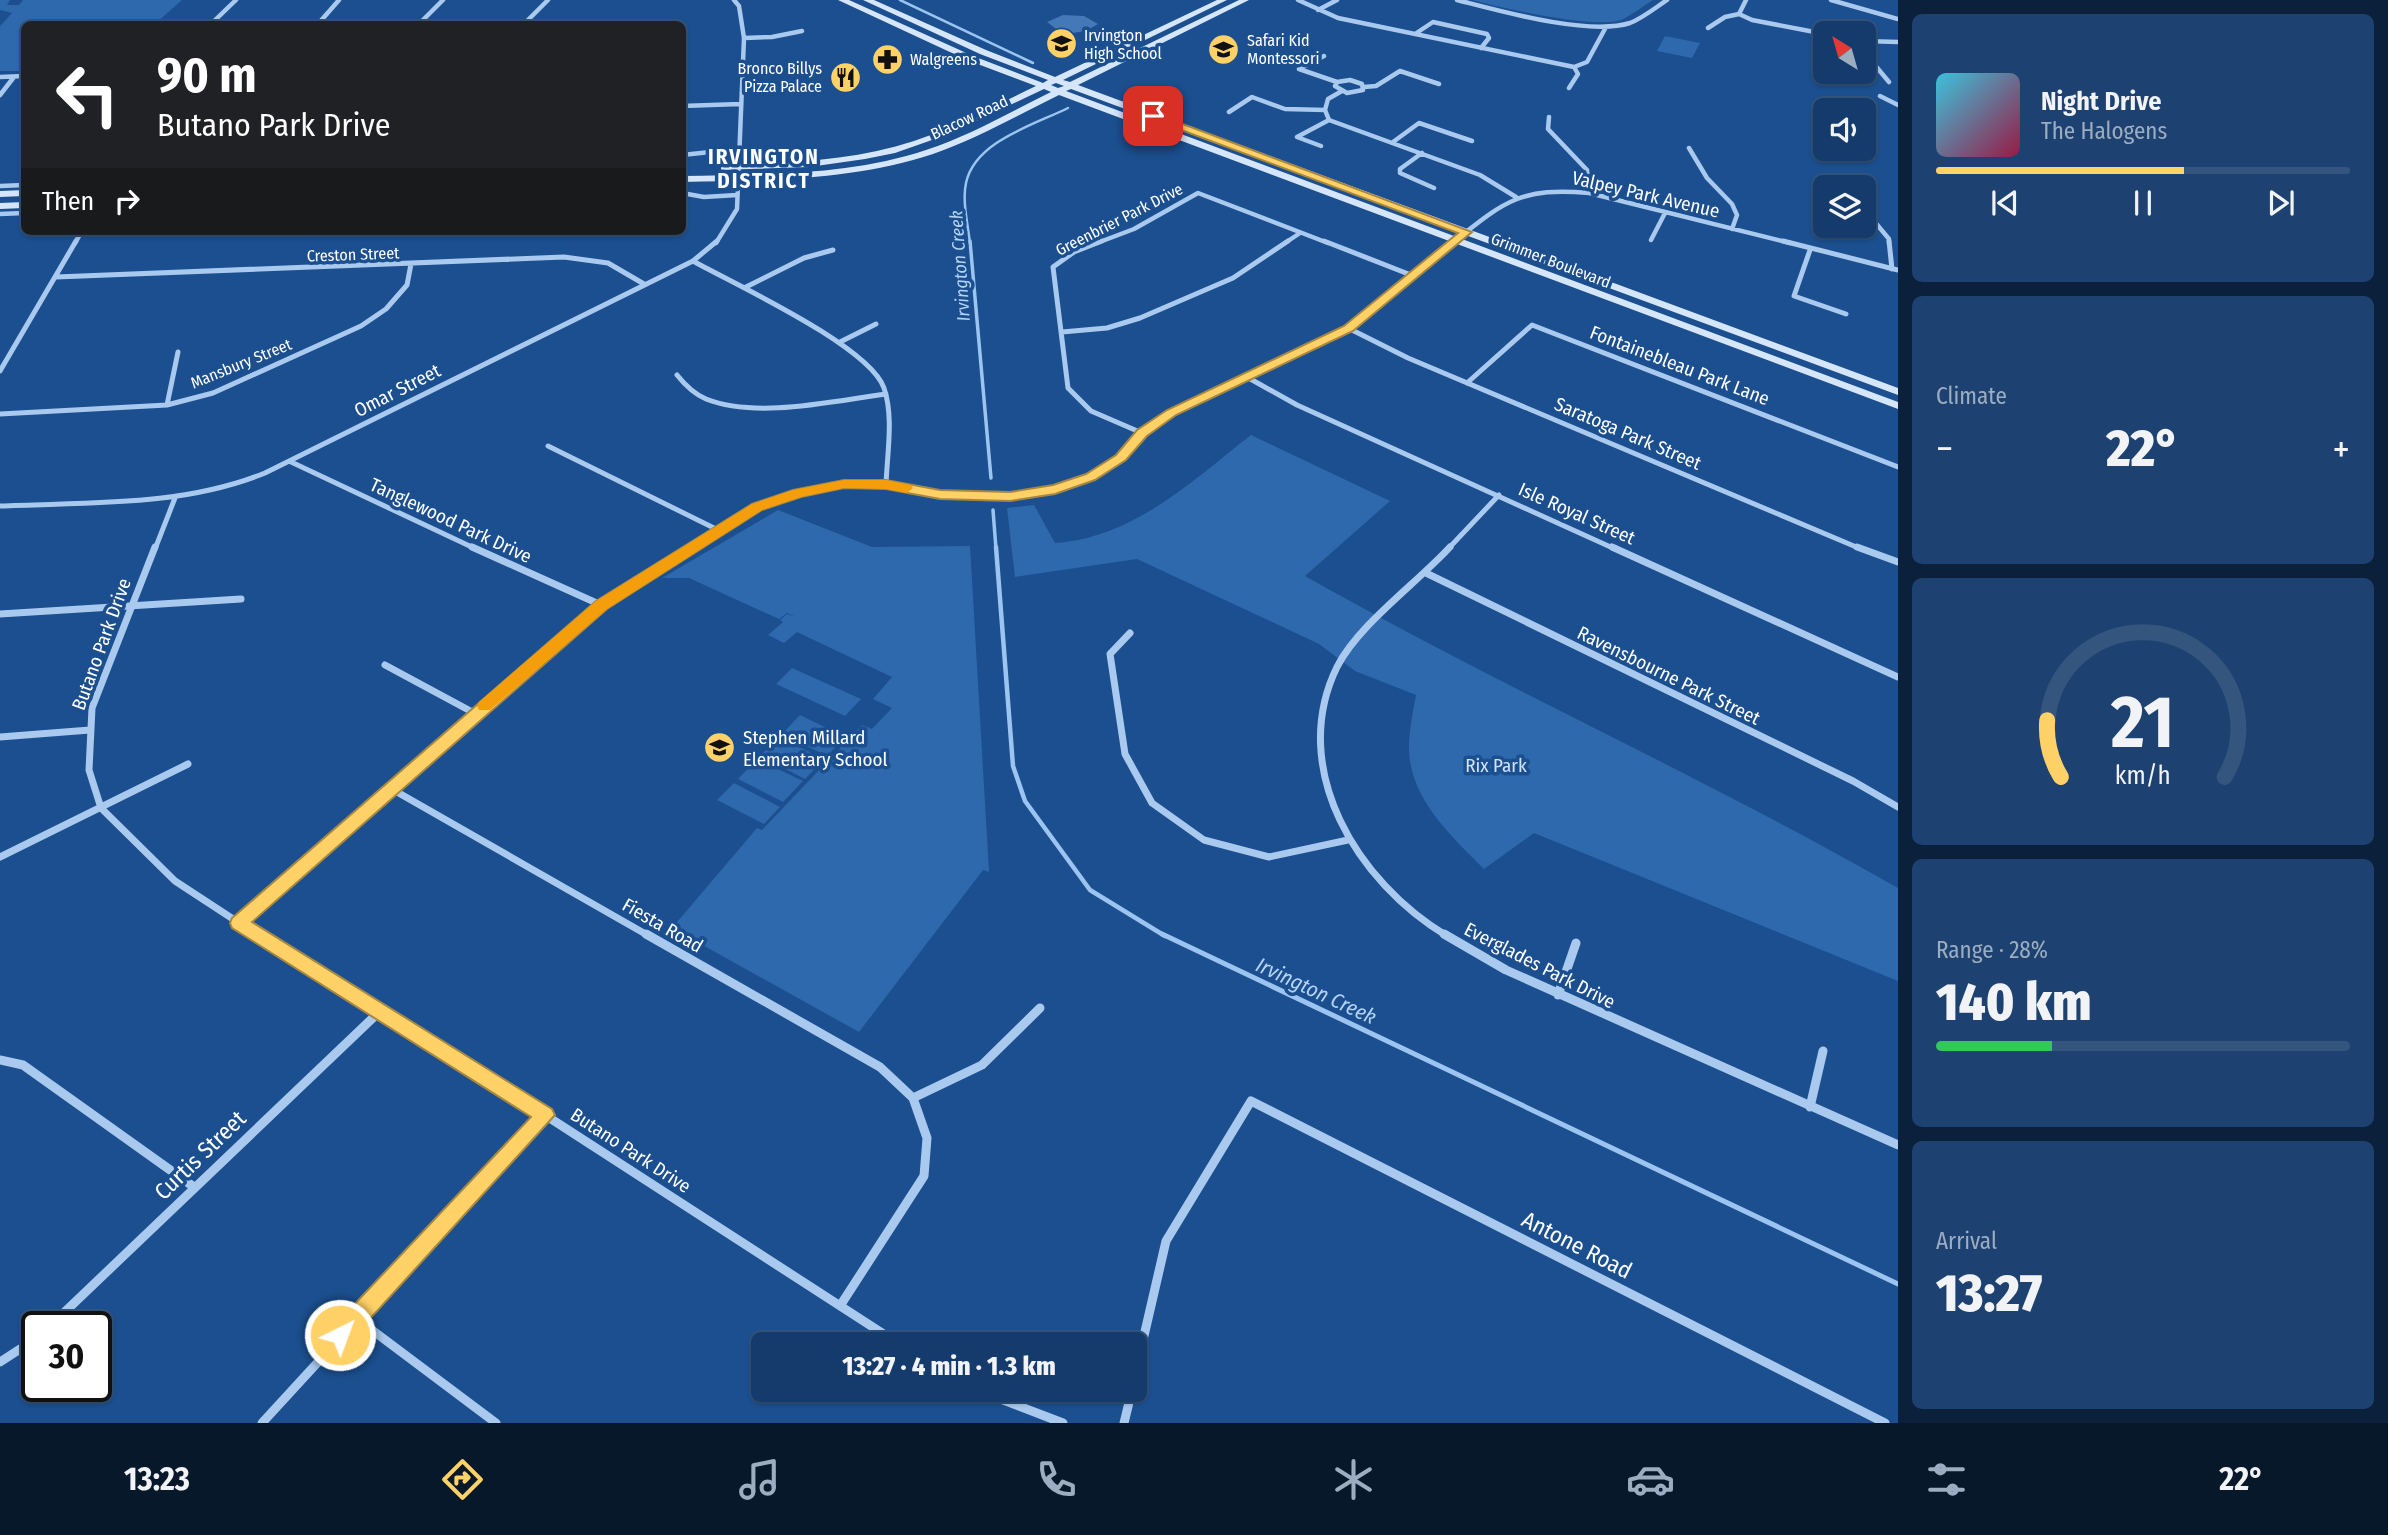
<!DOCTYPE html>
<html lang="en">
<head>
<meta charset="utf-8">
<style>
	body { margin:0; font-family:"Fira Sans Condensed",sans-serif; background:#1d4271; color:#f1f3f6; height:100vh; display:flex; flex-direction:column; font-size:26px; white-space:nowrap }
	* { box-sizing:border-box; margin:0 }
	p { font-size:23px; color:#9dadc1 }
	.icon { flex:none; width:38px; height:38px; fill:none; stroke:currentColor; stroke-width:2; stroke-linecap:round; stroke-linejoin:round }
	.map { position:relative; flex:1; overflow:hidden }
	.panel { display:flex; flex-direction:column; gap:14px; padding:14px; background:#0b203b; width:490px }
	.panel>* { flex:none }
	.guide { position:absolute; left:21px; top:21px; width:665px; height:214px; border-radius:10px; box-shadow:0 2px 5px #0004,0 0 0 2px #33557e; background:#202124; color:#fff; overflow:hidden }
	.needle { width:46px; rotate:323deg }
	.fabs { position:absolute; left:1813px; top:21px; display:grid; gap:14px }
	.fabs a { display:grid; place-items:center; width:63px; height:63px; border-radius:10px; background:#143b6b; box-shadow:0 2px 5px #0004,0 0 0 2px #33557e; font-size:35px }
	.speed { position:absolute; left:21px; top:1311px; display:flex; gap:14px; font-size:35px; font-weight:700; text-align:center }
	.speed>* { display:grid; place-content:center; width:91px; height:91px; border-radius:50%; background:#143b6b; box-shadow:0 2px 5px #0004,0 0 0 2px #33557e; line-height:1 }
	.speed .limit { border:4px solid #111; border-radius:10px; background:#fff; color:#111 }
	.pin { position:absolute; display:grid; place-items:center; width:60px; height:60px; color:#fff; margin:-30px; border-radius:14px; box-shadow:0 4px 10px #0006 }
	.me { position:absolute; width:77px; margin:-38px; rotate:42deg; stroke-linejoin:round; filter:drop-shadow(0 0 5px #0008) }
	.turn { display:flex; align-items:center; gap:24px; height:147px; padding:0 21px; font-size:32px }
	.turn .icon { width:91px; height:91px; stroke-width:2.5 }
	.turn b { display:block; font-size:49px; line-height:60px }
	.then { display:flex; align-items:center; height:66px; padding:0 21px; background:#0003; gap:14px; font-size:26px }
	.big { font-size:52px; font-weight:800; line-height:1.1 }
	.panel .card { flex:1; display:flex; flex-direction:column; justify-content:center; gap:10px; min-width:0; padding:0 24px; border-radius:10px; background:#1d4271 }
	.panel .dial { align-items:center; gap:0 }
	.dial svg { height:182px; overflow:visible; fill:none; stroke:#33557e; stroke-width:7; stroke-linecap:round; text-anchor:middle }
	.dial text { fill:#f1f3f6; stroke:none }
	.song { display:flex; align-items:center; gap:21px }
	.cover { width:84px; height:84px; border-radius:10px; background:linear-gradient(135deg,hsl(190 70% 55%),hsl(340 70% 35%)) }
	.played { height:7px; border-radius:4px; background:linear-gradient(90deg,#ffd166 60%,#33557e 60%) }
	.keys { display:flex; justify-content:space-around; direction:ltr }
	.heat { display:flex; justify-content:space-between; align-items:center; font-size:38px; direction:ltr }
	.charge { height:10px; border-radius:5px; background:linear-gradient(90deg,#34c759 28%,#33557e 0) }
	.trip { position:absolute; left:751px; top:1332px; width:396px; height:70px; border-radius:10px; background:#143b6b; box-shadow:0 2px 5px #0004,0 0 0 2px #33557e; font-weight:800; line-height:70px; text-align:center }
	.menu { display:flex; height:112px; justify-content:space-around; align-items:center; background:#08182b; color:#9dadc1 }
	.menu .icon { width:49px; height:49px }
	.menu .selected { color:#ffd166 }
	.menu b { font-size:32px; color:#f1f3f6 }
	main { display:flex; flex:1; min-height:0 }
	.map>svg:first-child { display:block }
</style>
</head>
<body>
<main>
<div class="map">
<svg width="1898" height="1423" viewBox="0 0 1898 1423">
	<rect width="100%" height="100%" fill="#1b4f8f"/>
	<path fill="#2e69ad" d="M0,0h10l-3,5h12l4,-5h159l-27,24h-131v47h-24v-45l12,-13 -12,-3z
		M1472,0h181c-10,6 -21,15 -32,20 -27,9 -119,-12 -149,-20z
		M1665,36l35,7 -8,15 -35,-7z
		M1251,435l139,66 -85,75c194,110 399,201 593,312v93l-364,-148 -50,36c-32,-32 -75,-71 -75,-121 0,-18 4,-36 7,-53l-61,-24 -36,-27 -182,-85 -122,18 -8,-69 27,-3 21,38c78,-5 137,-62 196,-108z
		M778,510l94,37 98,-1 19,326 -6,-2 -124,162 -187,-104 85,-100 5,2 100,-105 10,4 20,-21 -19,-9 19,-22 -95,-45 -13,11 -16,-8 15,-13 -3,-2 7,-6 9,3 -9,-4 -8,6 -90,-41h-27z
		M792,668l69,31 -16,17 -69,-32z
		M800,715l45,22 -18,19 -45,-22z
		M779,737l45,22 -19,20 -45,-23z
		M757,759l46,22 -20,21 -45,-23z
		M734,783l46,24 -16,17 -47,-24z"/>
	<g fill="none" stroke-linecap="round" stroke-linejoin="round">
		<path stroke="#9cc4f0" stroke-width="2.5" d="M900,0l133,63
			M970,243c-2,-18 -8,-42 -4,-60 9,-42 68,-58 102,-75"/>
		<path stroke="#9cc4f0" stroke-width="3.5" d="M970,241l21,237
			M993,510l3,39"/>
		<path stroke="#9cc4f0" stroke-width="4.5" d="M996,547l17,219 12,35 65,89 75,46"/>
		<path stroke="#9cc4f0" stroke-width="5" d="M1162,934l736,350"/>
	</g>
	<path fill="#4478b7" d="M1063,15l21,1 14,8 -12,7 -14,2 -13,-2 -12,-9z"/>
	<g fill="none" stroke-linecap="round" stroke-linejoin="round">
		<path stroke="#a9c9ee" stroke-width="4.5" d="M1298,0l40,18 236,49
			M1457,0c43,11 131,36 173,23 13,-5 25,-15 37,-23
			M1831,0l67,19
			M1318,10l19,-10
			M1739,14l13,6 73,14
			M1739,14l7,-14
			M211,24l25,-24
			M318,24l21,-24
			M419,24l24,-24
			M524,24l24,-24
			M1708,28l17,-11 14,-3
			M1415,34l18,-12 54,12 2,4 -8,10
			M744,38l28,-1 30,-6
			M1864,41l34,1
			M1864,52l25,30
			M1299,69l38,13
			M1299,69l25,-13
			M0,77l24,-1
			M1350,80l12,4 1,6 -16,3 -12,-7 2,-4z
			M1364,87l12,-1 24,-15 39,13
			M1569,88l9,-14 -4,-7 13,-5 19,-35
			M1342,91l-14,8 -3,11 4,10 151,55 36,22
			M0,95l14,-18
			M1880,96l18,9
			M682,106l58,-2
			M1229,112l23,-15 33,12 40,1
			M1549,117l-1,12 39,41 2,23
			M1393,142l26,-19 53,18
			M1321,146l-24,-9 32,-17
			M1689,148l18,30 25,26 5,11 -5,14
			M1422,153l-22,16v4l34,15
			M682,155l57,-6
			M1840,181l6,6
			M0,186l24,-1
			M682,193l22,4 33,-2
			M1864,209l25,30v4
			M0,214l24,-1
			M1651,240l14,-27
			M75,243l7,-12
			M716,243l21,-34 7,-171 -5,-32 -5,-6
			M1097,243l37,-14 64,-36 130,50
			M1285,243l15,-10
			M1452,243c52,-41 67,-56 137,-50l201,50"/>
		<path stroke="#a9c9ee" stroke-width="5" d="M1102,241l-28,11 -21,15 15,121 23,23 51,22
			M1324,241l87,34
			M1783,241l115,29
			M1889,241l3,28
			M1810,250l-16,46 52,18
			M693,261c43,24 176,85 191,127 10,29 3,66 2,97
			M56,277l508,-20 44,6 36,21
			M744,288l60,-30 29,-8
			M1348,328l60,30 453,191
			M1062,332l45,-4 33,-10 93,-40 55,-37
			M840,342l36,-18
			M0,371l76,-130
			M677,375c8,10 17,19 29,24 51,20 127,2 180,-5
			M1245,376l52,29 318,144
			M1467,383l65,-58 366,142
			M167,405l11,-53
			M0,414l167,-9 46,-12 148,-67 25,-17 21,-24 4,-21
			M548,446l170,84
			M289,461l187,88
			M0,506c89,-4 181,1 265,-33l428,-212 24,-20
			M155,549l20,-51
			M690,549l67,-42 41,-14 46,-9 42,1 55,10 69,1 45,-7 36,-12 30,-20 21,-24 29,-21 177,-84 106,-87
			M1448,549l51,-54"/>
		<path stroke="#a9c9ee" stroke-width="7" d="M155,547l-63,161 -3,62 12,38 74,73 84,55
			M472,547l129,58
			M1612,547l286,130
			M1857,547l41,15
			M1426,573l427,208 45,26
			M0,614l241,-15
			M1130,633l-20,21 15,100 27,49 52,37 65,17 79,-17
			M385,665l91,49
			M0,737l90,-7
			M390,788l259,148
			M0,857l188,-93
			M239,923l362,-318 92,-58
			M1447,936c-89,-53 -160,-167 -110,-269 21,-42 80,-84 113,-120"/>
		<path stroke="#a9c9ee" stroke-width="9" d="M256,934l122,79 167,102 354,229
			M646,934l234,133 33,31 14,40 -3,38 -84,130
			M1444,934l62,36 392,175
			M1558,995l18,-52
			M0,1060l23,5 171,122
			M913,1098l69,-33 58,-57
			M1810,1107l13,-56
			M356,1318l140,105
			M50,1326l328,-313
			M0,1362l37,-24
			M1134,1379l32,-138 85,-140 634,322
			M977,1390l86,33
			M262,1423l283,-308
			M1124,1423l8,-33"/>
		<path fill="#d6e6fa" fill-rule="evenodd" d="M838,0h11l124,56 70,27 5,-3 -68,-26 -117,-54h11l112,50 69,27 162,-77h10l-164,80 7,2 169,-82h10l-171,85 820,303v7l-827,-306 -5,2 832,311v7l-839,-314c-41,20 -83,44 -126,59 -81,27 -167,26 -251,28v-6c82,-2 166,0 244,-26 43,-14 84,-38 125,-58l-7,-3 -95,45 -54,19 -30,6 -56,8 -88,3v-4l3,-1c64,-2 129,-4 190,-24 42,-14 82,-36 122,-55l-69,-26zM1056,83l8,3 -6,2 -7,-3z
			M24,190v6l-24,1v-6z
			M24,202v6l-24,1v-6z"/>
	</g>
	<path fill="#ffd166" stroke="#a68842" stroke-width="2" d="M1149,114h7l316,118 -119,99 -177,84 -29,21 -21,24 -31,20 -40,14 -45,7 -70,-2 -54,-10 -42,-1 -43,9 -39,13 -155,99 -355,313 300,187 3,6 -207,228 -8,3 -8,-3 -3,-8 3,-7 199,-211 -299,-189 -2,-5 2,-5 364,-317 156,-97 41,-14 51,-10h42l54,10 70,2 43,-7 33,-11 30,-19 21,-25 30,-20 177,-84 114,-93 -309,-115z"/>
	<path fill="#f59e0b" d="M844,480h42l25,5 2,3 -6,5 -21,-4 -42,-1 -43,9 -39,13 -155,99 -117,101h-11l-2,-4 2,-4 117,-101 156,-97 41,-14z"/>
	<defs>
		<symbol id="school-disc" viewBox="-11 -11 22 22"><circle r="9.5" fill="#ffd166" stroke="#1b4f8f"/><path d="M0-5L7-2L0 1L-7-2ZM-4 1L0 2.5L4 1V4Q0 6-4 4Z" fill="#111"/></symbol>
		<symbol id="pharmacy-disc" viewBox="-11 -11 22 22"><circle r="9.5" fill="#ffd166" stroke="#1b4f8f"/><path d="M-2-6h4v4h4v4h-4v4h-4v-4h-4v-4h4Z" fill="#111"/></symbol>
		<symbol id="restaurant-disc" viewBox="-11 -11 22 22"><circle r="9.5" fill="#ffd166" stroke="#1b4f8f"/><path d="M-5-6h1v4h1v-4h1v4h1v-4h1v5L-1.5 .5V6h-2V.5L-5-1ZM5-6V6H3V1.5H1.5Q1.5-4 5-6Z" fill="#111"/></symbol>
	</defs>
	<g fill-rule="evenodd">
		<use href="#school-disc" x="1044" y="26" width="35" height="35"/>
		<use href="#school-disc" x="1206" y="32" width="35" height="35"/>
		<use href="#pharmacy-disc" x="870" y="42" width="35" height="35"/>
		<use href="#restaurant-disc" x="828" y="60" width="35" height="35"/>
		<use href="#school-disc" x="702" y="730" width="35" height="35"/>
	</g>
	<g text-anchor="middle" stroke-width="7" stroke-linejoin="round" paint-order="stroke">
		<g font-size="16" fill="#fff" stroke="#1b4f8f" text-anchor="start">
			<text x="1084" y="41">Irvington<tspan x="1084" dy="18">High School</tspan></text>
			<text x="1247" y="46">Safari Kid<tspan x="1247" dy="18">Montessori</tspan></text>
			<text x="910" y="65">Walgreens</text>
			<text x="822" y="74" text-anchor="end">Bronco Billys<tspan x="822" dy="18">Pizza Palace</tspan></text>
		</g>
		<g font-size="16" fill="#fff" stroke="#1b4f8f">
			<text transform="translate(969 117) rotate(-25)" y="6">Blacow Road</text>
			<text transform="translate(1119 219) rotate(-27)" y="6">Greenbrier Park Drive</text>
			<text transform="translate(353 254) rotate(-2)" y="6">Creston Street</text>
			<text transform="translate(1551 260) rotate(21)" y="6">Grimmer Boulevard</text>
			<text transform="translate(241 363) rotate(-22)" y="6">Mansbury Street</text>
		</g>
		<g font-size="18" font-style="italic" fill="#b5d3f5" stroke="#1b4f8f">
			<text transform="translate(960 266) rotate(-94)" y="6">Irvington Creek</text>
		</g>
		<g font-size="19" fill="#fff" stroke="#1b4f8f">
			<text transform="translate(1646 194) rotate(13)" y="7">Valpey Park Avenue</text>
			<text transform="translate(1680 365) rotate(21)" y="7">Fontainebleau Park Lane</text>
			<text transform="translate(397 390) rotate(-27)" y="7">Omar Street</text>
			<text transform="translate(1628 433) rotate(23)" y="7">Saratoga Park Street</text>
			<text transform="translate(1577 513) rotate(24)" y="7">Isle Royal Street</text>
			<text transform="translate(451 520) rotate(25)" y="7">Tanglewood Park Drive</text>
			<text transform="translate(101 644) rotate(-70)" y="7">Butano Park Drive</text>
			<text transform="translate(1669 675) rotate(26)" y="7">Ravensbourne Park Street</text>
			<text transform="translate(663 925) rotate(30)" y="7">Fiesta Road</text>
			<text transform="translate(1540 965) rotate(27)" y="7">Everglades Park Drive</text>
			<text transform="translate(631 1150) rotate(33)" y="7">Butano Park Drive</text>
		</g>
		<g font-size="19" fill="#fff" stroke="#1b4f8f" text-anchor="start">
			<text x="743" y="744">Stephen Millard<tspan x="743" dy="22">Elementary School</tspan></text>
		</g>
		<g font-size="19" fill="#cfe3fa" stroke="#1b4f8f">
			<text x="1496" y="772">Rix Park</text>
		</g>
		<g font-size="21" font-weight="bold" letter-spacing="2" fill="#fff" stroke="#1b4f8f">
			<text x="764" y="164">IRVINGTON<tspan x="764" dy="24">DISTRICT</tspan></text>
		</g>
		<g font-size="21" font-style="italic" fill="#b5d3f5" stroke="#1b4f8f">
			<text transform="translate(1316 991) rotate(25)" y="7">Irvington Creek</text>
		</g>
		<g font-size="23" fill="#fff" stroke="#1b4f8f">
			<text transform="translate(200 1155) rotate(-44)" y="8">Curtis Street</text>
			<text transform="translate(1577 1245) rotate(27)" y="8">Antone Road</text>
		</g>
	</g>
</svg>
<div class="fabs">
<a><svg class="needle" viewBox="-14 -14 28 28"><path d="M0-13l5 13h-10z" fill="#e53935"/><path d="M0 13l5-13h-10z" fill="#9dadc1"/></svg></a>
<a><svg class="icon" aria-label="sound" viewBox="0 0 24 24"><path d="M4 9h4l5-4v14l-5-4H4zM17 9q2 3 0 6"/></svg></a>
<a><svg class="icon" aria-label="layers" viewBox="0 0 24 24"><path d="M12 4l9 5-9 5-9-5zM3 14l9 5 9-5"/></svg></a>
</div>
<div class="speed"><div class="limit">30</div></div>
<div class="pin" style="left:1153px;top:116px;background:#d93025"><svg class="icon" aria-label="arrive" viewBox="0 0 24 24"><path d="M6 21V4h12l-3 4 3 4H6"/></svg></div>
<svg class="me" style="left:340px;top:1335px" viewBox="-20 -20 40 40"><circle r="17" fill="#ffd166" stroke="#fff" stroke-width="3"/><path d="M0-11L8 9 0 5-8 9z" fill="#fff"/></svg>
<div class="trip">13:27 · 4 min · 1.3 km</div>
<div class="guide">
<div class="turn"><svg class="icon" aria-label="left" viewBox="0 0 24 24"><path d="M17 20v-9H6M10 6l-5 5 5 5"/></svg><div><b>90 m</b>Butano Park Drive</div></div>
<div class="then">Then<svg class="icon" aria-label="right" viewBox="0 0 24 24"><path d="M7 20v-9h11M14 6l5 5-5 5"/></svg></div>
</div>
</div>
<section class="panel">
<div class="card">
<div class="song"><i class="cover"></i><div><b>Night Drive</b><p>The Halogens</p></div></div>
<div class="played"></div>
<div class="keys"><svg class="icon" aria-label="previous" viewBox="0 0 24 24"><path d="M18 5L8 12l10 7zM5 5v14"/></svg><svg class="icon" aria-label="pause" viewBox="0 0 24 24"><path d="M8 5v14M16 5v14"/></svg><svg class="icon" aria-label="next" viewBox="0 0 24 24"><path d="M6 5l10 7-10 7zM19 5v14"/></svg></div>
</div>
<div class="card"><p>Climate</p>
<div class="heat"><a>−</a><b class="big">22°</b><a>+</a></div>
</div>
<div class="card dial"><svg viewBox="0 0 100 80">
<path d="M14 69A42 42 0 1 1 86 69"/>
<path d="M14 69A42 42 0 0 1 8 44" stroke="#ffd166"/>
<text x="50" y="56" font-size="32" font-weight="700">21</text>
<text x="50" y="72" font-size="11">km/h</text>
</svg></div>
<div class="card"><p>Range · 28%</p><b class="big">140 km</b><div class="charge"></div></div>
<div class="card"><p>Arrival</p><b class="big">13:27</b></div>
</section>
</main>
<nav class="menu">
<b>13:23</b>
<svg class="icon selected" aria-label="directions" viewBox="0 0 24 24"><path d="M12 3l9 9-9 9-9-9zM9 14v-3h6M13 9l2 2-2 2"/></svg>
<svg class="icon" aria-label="music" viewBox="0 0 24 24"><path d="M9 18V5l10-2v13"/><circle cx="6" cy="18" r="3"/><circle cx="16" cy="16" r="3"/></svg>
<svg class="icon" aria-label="phone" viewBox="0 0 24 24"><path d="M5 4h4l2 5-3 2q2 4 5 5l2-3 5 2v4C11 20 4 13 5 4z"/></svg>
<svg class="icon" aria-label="climate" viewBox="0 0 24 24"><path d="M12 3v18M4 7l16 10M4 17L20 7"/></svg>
<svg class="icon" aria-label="car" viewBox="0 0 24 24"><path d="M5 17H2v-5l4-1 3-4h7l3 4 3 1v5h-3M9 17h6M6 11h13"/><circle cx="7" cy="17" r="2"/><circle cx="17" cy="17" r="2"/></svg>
<svg class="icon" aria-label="filters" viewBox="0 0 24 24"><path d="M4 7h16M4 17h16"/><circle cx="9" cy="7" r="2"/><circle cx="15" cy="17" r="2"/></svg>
<b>22°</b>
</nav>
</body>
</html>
